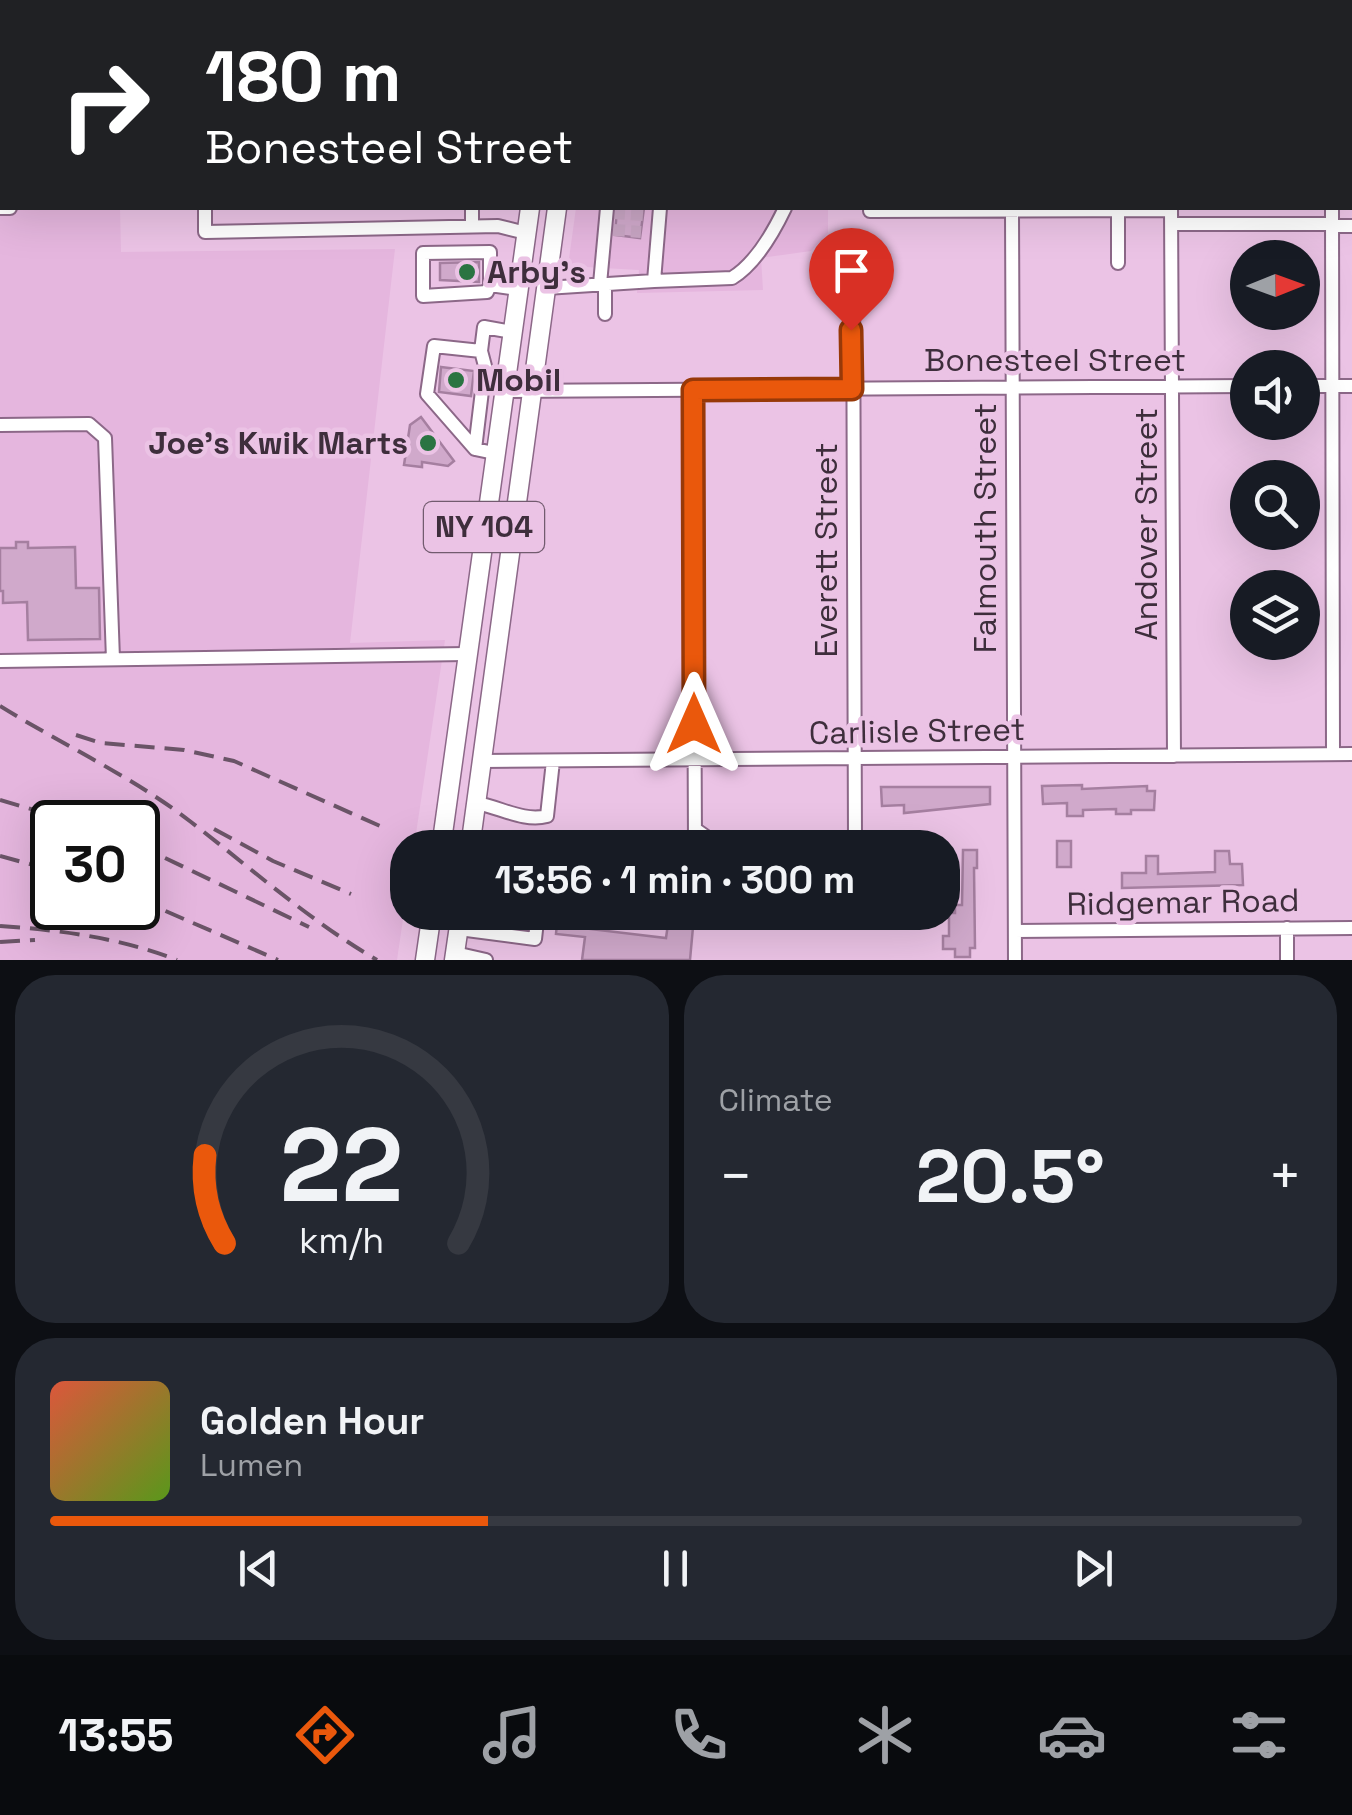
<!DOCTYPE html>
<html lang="en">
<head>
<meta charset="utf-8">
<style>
	body { margin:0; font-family:"Space Grotesk",sans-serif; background:#242831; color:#f1f3f6; height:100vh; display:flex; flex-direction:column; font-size:38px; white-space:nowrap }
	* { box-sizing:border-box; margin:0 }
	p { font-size:32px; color:#9ea1a6 }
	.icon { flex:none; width:55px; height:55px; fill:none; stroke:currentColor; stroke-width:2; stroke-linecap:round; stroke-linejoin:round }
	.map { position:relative; height:960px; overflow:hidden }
	.panel { display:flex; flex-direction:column; gap:15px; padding:15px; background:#0d0f14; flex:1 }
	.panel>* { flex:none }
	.guide { position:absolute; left:0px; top:0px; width:1352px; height:210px; box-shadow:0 10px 40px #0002; background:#202124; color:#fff; overflow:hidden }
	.needle { width:65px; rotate:89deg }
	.fabs { position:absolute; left:1230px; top:240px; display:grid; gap:20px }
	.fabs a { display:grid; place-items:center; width:90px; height:90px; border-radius:50%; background:#171b24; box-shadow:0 10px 40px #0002; font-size:50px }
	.speed { position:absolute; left:30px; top:800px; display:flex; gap:20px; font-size:50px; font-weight:700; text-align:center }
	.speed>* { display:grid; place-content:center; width:130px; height:130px; border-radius:50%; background:#171b24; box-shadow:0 10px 40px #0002; line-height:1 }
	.speed .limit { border:5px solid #111; border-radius:15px; background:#fff; color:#111 }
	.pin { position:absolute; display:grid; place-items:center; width:85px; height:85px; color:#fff; margin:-102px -42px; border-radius:50% 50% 50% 0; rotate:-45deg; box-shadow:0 0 10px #0007 }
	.pin .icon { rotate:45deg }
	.me { position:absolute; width:110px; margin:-55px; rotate:0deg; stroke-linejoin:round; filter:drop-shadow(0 0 8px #0008) }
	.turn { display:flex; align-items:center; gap:35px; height:210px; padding:0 40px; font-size:45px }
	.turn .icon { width:130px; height:130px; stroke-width:2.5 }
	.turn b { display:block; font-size:70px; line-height:85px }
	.big { font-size:75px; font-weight:700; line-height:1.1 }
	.panel .card { flex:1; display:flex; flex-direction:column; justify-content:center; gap:15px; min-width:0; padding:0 35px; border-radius:40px; background:#242831 }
	.panel .dial { align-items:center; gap:0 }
	.dial svg { height:260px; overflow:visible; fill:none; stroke:#363941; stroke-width:7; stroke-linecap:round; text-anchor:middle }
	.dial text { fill:#f1f3f6; stroke:none }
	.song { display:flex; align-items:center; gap:30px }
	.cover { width:120px; height:120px; border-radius:15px; background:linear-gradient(135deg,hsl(10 70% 55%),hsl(90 70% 35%)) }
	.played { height:10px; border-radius:5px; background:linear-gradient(90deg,#ea580c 35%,#363941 35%) }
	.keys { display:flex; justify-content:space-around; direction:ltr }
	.heat { display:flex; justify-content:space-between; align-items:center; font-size:55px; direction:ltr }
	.panel .tiles { flex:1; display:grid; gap:15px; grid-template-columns:1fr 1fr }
	.card:last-child { grid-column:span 2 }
	.trip { position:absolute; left:390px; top:830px; width:570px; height:100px; border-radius:40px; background:#171b24; box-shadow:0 10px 40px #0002; font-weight:700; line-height:100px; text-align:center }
	.menu { display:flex; height:160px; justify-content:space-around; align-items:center; background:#090b0e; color:#9ea1a6 }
	.menu .icon { width:70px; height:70px }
	.menu .current { color:#ea580c }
	.menu b { font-size:45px; color:#f1f3f6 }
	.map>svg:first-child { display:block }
</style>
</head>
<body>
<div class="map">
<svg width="1352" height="960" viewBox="0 0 1352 960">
	<rect width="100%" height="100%" fill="#ebc3e5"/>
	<path fill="#e5b6de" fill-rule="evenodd" d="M0,0h117l-115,2v206h118l1,44 274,-3 -45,394 95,-3 -31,207 -6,1 -1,44 -10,68h-397zM52,822h86v86h-86z
		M576,208h252v25l-17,18 -50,7 2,32 -126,3 2,-23 -71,-4z"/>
	<path fill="#d0a9cb" stroke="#a57fa0" stroke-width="2.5" d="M617,208h27l-4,30 -25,-3z
		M479,262v20l-39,-2v-17z
		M441,367l33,4 -3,25 -32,-4z
		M421,417l33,44 -6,5 -26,-4v5l-18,-2 6,-40z
		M16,542h12v6l47,-1 1,41h23l1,51 -72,1 -1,-38 -24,1v-12h-3v-43h16z
		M1082,785v4l65,-3v5h8l-1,19h-23v4h-15v-5l-33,1v6h-16v-13l-24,1 -1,-18z
		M881,787h109v17l-86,9v-8l-22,1z
		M1057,841h14v26h-14z
		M963,850h14v18h-3l1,80h-5v9h-15v-8h-12v-13h6v-23h6v-8h7z
		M1215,851h14l1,13h12l1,21 -121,3v-15h24v-17h12v18l57,-2z
		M558,912h34l-2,17 76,9 2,-14 25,3 -3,33h-108l3,-23 -29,-3z"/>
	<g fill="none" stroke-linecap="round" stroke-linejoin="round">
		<path stroke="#c8a5c3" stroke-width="12" stroke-dasharray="12 6" stroke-linecap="butt" d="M613,213l30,2
			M613,230l28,2"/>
		<defs>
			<path id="minor" d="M84,0v2
				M1158,0l3,2
				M0,32h2
				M1350,39h2
				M0,208h10
				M205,208v24l293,-6 28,7
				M472,208v18
				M1171,208l3,548
				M1332,208l1,546
				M1118,210v53
				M870,211l301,-1
				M1012,211l3,749
				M1171,224h161
				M1332,226h20
				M853,259l2,581
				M654,281l78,-3c23,-14 42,-47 53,-70
				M600,284l7,-76
				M490,285v-33l-67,1v43l64,-4 3,-7 28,4
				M546,288l108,-7 6,-73
				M605,314v-30
				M1302,386h50
				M693,390l2,452
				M503,391l745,-5
				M0,425l89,-1 16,14 8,221
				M475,449l10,-83 -4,-15
				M494,453l-19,-4 -48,-55 7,-48 47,5 3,-24 28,5
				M0,661l466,-7
				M482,761l870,-7
				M476,803c24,4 47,19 71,13l6,-55
				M695,829l10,7 5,12
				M1287,928v32
				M459,929l76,10 3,-27
				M1015,931l337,-3
				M455,953l31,7"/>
			<path id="highway" d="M558,2v-2
				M585,2l1,-2
				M441,848l89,-640
				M470,848l87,-640
				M425,960l7,-48
				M454,960l7,-48"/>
		</defs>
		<use href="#minor" stroke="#8c6888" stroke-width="16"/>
		<use href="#highway" stroke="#8c6888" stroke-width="21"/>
		<path stroke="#a789a3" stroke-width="2.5" stroke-dasharray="5 8" stroke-linecap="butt" d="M1305,2v-2
			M1350,133h2"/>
		<use href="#minor" stroke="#fff" stroke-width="12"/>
		<use href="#highway" stroke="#fff" stroke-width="18"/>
		<path stroke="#6a5467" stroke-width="4" stroke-dasharray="20 10" stroke-linecap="butt" d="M0,706c61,38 135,72 191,116 61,47 119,99 186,138
			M76,735l25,8 83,7 50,11 146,65
			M0,800l76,22
			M214,829l59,32 78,33
			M138,845l171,82
			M0,856l52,14
			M138,899l140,61
			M0,926c61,4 120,12 177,34
			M0,942l35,-2"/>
	</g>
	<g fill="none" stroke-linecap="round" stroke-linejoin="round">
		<defs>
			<path id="route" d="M694,724l-1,-334 159,-1 -1,-59"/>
		</defs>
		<use href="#route" stroke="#983908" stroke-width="25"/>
		<use href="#route" stroke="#ea580c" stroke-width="18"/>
	</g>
	<g fill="#2a7442" stroke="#ebc3e5" stroke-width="4">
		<circle cx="467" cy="272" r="10"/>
		<circle cx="456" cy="380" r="10"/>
		<circle cx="428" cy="443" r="10"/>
	</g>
	<g text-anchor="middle" stroke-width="9" stroke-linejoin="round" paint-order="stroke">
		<rect fill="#ebc3e5" stroke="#725b6f" stroke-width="2.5" x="424" y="502" width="120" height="50" rx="8"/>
		<g font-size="30" font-weight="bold" fill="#3e2e3c">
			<text x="484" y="537">NY 104</text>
		</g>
		<g font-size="32" font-weight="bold" fill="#3e2e3c" stroke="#ebc3e5" text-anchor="start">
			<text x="487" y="283">Arby's</text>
			<text x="476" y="391">Mobil</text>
			<text x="408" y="454" text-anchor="end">Joe's Kwik Marts</text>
		</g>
		<g font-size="32" fill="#3e2e3c" stroke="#ebc3e5">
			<text x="1055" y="371">Bonesteel Street</text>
			<text transform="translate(1146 524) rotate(-90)" y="11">Andover Street</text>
			<text transform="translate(985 528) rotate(-90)" y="11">Falmouth Street</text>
			<text transform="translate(826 550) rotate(-90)" y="11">Everett Street</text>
			<text transform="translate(917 731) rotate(-1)" y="11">Carlisle Street</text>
			<text transform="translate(1183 902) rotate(-1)" y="11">Ridgemar Road</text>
		</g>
	</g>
</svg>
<div class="fabs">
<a><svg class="needle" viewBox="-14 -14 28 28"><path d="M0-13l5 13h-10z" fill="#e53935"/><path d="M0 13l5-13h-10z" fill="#9ea1a6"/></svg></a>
<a><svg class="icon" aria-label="sound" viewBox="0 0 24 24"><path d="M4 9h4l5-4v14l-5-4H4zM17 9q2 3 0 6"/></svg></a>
<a><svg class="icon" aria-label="search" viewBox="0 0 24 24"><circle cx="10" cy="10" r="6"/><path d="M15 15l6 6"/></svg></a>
<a><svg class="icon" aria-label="layers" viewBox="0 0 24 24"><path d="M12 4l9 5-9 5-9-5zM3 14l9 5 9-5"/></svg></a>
</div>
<div class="speed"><div class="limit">30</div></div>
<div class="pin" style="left:851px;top:330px;background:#d93025"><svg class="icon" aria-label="arrive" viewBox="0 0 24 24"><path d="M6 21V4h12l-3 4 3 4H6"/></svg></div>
<svg class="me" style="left:694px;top:724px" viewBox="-20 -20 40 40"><path d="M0-17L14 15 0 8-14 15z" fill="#ea580c" stroke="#fff" stroke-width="4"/></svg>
<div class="trip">13:56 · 1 min · 300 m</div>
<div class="guide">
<div class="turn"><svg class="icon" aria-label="right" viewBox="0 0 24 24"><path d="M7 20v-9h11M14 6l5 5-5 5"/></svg><div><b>180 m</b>Bonesteel Street</div></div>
</div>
</div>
<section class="panel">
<div class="tiles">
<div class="card dial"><svg viewBox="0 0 100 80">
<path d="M14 69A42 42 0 1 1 86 69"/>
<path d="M14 69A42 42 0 0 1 8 42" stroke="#ea580c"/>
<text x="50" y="56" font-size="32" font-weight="700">22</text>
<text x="50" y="72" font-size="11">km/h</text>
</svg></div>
<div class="card"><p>Climate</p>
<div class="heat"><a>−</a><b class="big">20.5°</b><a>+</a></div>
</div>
<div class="card">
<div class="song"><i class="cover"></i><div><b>Golden Hour</b><p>Lumen</p></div></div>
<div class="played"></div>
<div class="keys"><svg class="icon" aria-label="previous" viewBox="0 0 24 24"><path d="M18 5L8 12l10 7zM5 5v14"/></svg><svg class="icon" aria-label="pause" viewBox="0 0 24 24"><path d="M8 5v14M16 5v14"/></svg><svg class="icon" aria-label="next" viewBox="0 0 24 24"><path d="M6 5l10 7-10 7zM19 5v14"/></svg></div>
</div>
</div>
</section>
<nav class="menu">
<b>13:55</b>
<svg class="icon current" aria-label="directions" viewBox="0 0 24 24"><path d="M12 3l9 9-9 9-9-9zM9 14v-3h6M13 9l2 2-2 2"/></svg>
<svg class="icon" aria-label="music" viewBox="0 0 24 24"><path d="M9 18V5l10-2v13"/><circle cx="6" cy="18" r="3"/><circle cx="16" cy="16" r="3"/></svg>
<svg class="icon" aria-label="phone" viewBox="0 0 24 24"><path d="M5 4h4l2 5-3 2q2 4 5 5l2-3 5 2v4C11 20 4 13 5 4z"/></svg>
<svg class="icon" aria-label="climate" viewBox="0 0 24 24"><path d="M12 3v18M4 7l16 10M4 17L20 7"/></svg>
<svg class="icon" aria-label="car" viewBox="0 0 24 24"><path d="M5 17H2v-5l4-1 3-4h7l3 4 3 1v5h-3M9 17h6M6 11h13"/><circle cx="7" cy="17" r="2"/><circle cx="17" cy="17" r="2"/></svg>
<svg class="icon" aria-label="filters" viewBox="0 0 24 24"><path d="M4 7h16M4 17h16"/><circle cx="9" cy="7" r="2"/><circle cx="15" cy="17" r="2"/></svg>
</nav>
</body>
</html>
